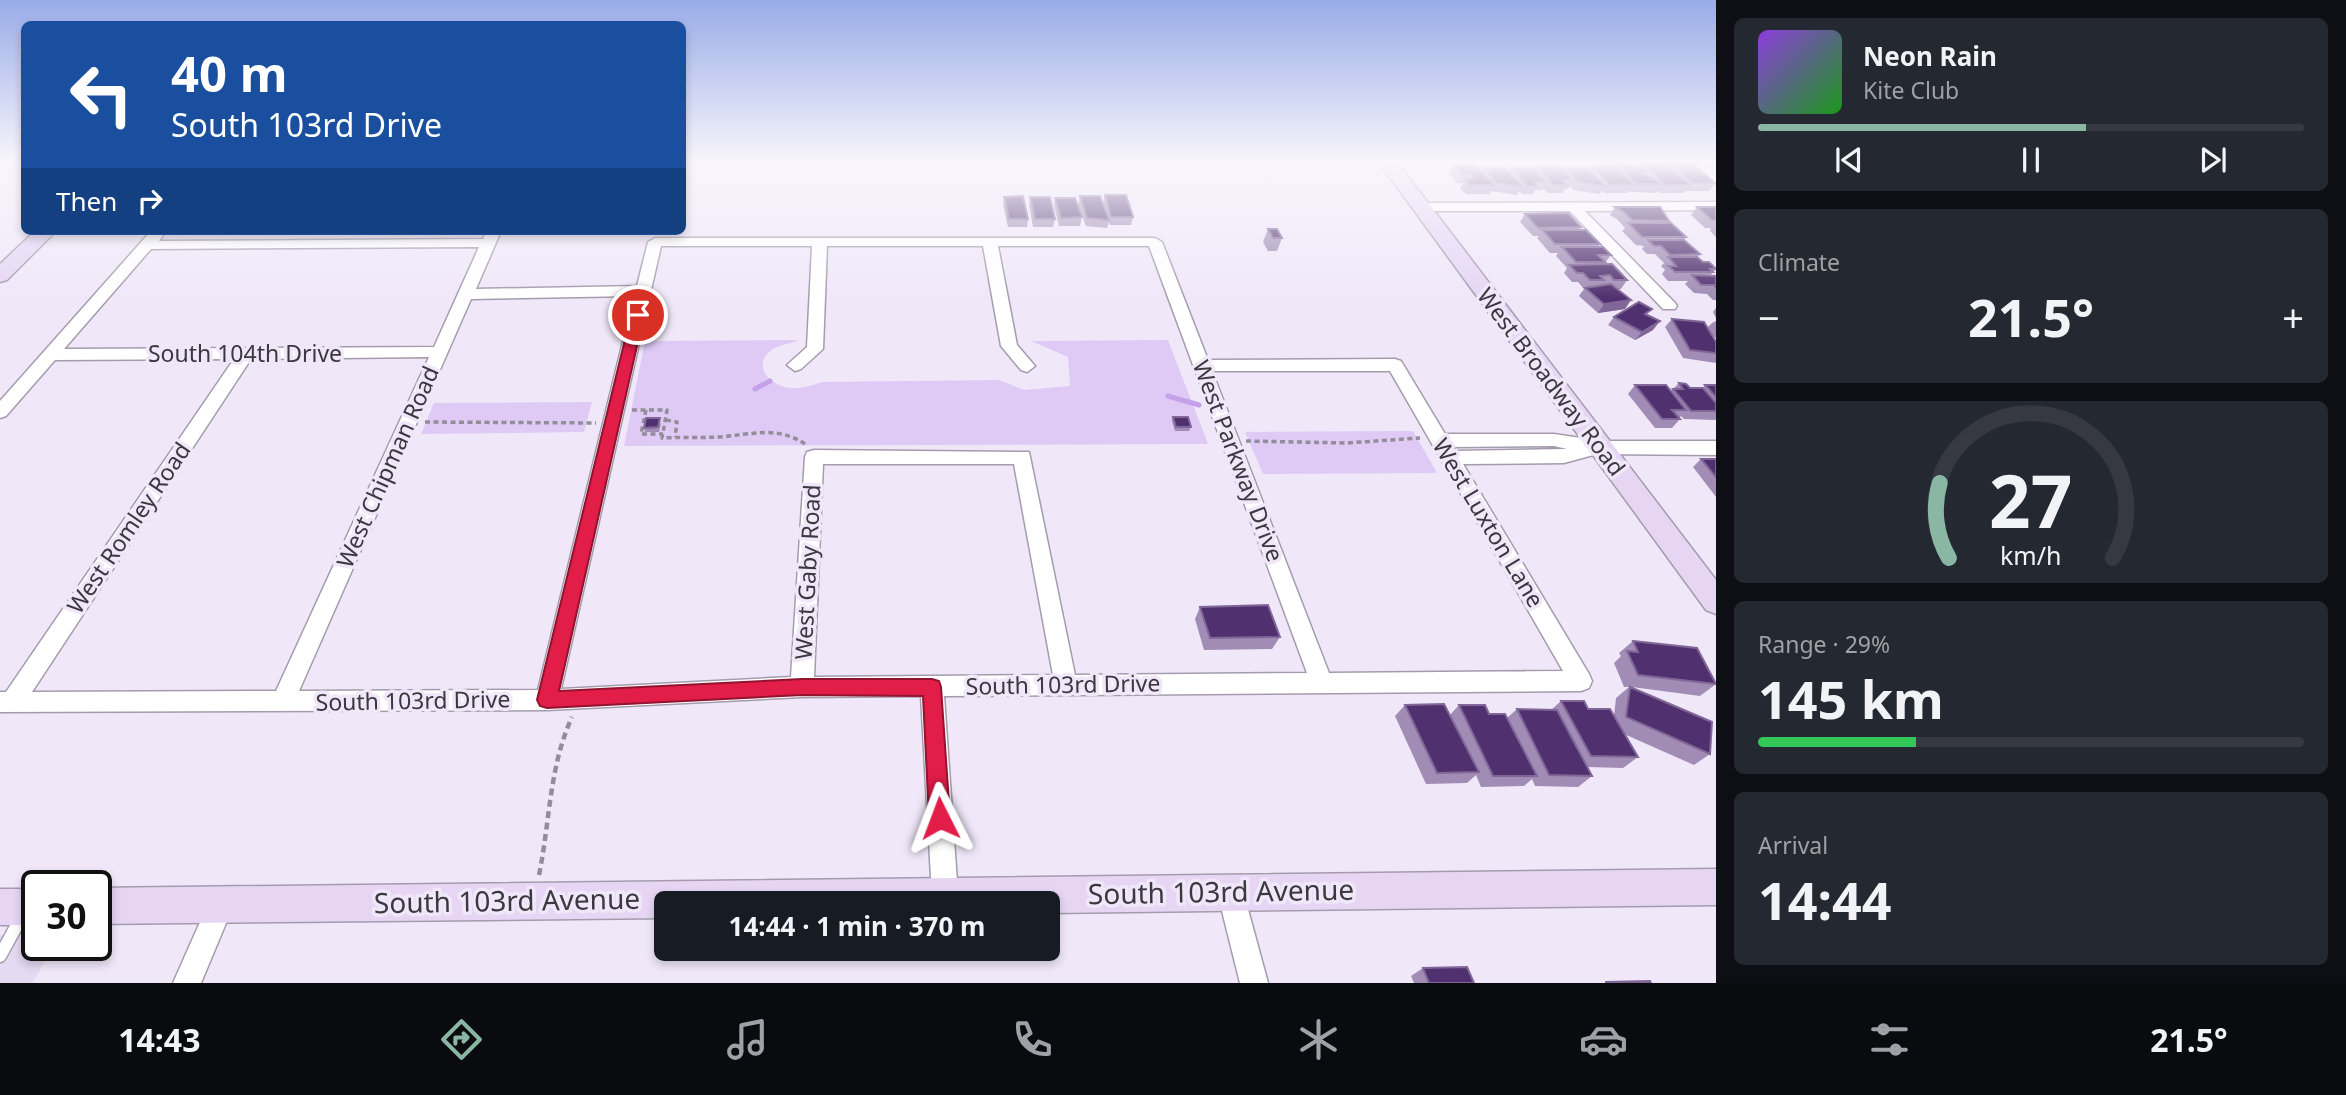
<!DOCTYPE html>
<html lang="en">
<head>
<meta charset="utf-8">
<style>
	body { margin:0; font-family:"Noto Sans",sans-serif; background:#242831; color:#f1f3f6; height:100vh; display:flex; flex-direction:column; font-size:26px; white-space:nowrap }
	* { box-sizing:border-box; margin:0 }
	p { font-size:23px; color:#9ea1a6 }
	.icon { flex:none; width:38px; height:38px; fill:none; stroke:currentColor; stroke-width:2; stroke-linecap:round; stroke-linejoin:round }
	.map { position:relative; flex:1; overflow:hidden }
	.drawer { display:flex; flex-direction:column; gap:18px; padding:18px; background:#0d0f14; width:630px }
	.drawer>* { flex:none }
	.guide { position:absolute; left:21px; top:21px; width:665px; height:214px; border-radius:10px; box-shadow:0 4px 10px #0003; background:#1a4fa0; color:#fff; overflow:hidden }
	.speed { position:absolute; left:21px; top:870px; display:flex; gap:14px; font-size:35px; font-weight:700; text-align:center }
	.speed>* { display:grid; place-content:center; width:91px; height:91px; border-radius:50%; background:#171b24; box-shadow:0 4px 10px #0003; line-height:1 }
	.speed .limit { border:4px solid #111; border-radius:10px; background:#fff; color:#111 }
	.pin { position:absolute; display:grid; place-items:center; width:60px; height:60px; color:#fff; margin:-30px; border:4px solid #fff; border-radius:50%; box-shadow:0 2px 7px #0007 }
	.me { position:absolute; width:77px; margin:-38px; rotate:357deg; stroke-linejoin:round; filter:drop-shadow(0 0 5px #0008) }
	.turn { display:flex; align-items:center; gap:24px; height:147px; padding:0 35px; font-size:32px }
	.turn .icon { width:91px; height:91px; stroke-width:2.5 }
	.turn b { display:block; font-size:49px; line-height:60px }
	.then { display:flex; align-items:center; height:66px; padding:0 35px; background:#0003; gap:14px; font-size:26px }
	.big { font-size:52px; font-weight:700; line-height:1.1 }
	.drawer .widget { flex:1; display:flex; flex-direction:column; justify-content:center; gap:10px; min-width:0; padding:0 24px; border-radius:10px; background:#242831 }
	.drawer .dial { align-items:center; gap:0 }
	.dial svg { height:182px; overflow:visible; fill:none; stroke:#363941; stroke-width:7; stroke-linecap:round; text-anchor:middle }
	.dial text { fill:#f1f3f6; stroke:none }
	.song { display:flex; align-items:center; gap:21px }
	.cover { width:84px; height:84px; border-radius:10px; background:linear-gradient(135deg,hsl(270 70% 55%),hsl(120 70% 35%)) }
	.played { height:7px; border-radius:4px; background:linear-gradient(90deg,#8ab6a4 60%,#363941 60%) }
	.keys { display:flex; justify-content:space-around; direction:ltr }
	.heat { display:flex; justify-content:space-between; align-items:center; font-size:38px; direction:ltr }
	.charge { height:10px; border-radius:5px; background:linear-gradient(90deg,#34c759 29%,#363941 0) }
	.trip { position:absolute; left:654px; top:891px; width:406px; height:70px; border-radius:10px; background:#171b24; box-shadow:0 4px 10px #0003; font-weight:700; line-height:70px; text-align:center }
	.menu { display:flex; height:112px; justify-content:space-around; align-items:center; background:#090b0e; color:#9ea1a6 }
	.menu .icon { width:49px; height:49px }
	.menu .current { color:#8ab6a4 }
	.menu b { font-size:32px; color:#f1f3f6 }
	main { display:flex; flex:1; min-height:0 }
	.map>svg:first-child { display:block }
</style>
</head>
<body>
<main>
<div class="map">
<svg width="1716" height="983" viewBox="0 0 1716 983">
	<rect width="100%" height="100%" fill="#f0e8f9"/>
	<path fill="#e5daf2" d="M37,934v11h16l-20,38h-33v-48z"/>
	<path fill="#decaf5" d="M799,340c-8,4 -18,4 -26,9 -23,16 -3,37 18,39 11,1 21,-3 32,-6l176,-2 25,10 46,-4 -2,-29 -37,-16 137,-1 40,104 -584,2 21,-105z
		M592,402l-8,30 -163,2 13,-31z
		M1413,431l24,42 -174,1 -18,-42z"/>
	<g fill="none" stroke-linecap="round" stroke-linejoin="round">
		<path stroke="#c4a1e9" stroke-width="5" d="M755,389l15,-8
			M1168,396l31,9"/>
		<defs>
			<path id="lane" d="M0,956l23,-42"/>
			<path id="street" d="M1687,161h14l15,12v11z
				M1716,202v8l-131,1 90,92 2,3 -2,3h-12l-93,-98h-151l-7,-4 7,-4z
				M151,231h15l-7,10 324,-2 4,-8h14l-25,58 161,-3 11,-44 7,-4h500l7,4 46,118 187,-1 6,2 44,73h109l47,7h115v14l-119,-1 -33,9 -101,1 126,210 3,7 -3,7 -8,3 -637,5 14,200 -3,7h-20l-3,-7 -11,-200 -119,1 -255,13 -547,2v-20h6l228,-333 -179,1 -49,56 -6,2v-17zM661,246h151l-5,101 -20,18 8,6 6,-2 22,-20 4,-103h156l18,100 20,24 6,2 8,-6 -18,-21 -19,-99h151l158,427 -232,2 -46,-223 -215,-2 -7,2 -2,5 -14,220 -230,12zM479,247l-45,100 -370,2 87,-100zM634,296l-96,394 -239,1 172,-392zM429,357l-153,334 -244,1 219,-333zM1212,371h178l173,300 -234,2zM1554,446l13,3 -112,2 -2,-4zM823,464h191l39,211 -239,2z
				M1230,878l9,4 4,9 25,92h-28l-23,-92 4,-9z
				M221,891l9,4 4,9 -33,79h-28l39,-88z"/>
			<path id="secondary" d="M1378,161h18l320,419v34l-10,-4z
				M35,231h21l-49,49 -7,2v-18z
				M1716,869v36l-668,8v-10h-381v15l-571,6v-36z
				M0,889h37v36h-37z"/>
		</defs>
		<use href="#lane" stroke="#a49cad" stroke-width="15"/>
		<use href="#street" stroke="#a49cad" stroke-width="3"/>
		<use href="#secondary" stroke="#a49cad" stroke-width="3"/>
		<path stroke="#938d99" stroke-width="3.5" stroke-dasharray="5 3.5" stroke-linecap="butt" d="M632,410h35l-5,28c19,-1 38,0 56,-1 32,-2 59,-12 87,7
			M646,410l-5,24h22
			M666,420l11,2 -2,15
			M425,422l171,1
			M1246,441l101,2 73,-5"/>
		<path stroke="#938d99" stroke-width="4.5" stroke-dasharray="7 4.5" stroke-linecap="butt" d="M539,875c11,-53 10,-108 33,-158"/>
		<use href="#lane" stroke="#fff" stroke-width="12"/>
		<use href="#street" fill="#fff" fill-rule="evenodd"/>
		<use href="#secondary" fill="#e6d6f4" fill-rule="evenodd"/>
	</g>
	<path fill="#a08cb4" d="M1668,162l47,21 -6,8h-24l-1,2h-24l-3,-2 -1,2 -25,-1 -2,-1 -1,2h-23l-3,-3 -2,4 -27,-4 -3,-4 -2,3h-3l-3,4h-14l-5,-5 -1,2h-7l-2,4h-11l-3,-3 -2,4 -26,-4 -1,3h-24l-6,-6 3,-5h-6l-8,-10 5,-8 27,6 2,-3 26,3 2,-3 24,1 1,-3 28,4 1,-2 25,2 2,-3h6l1,-2 15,1 2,-2 25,3 2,-3h23z
		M1105,195l28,22 -2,8h-21l-1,-3 -2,6 -21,-2 -8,-21 2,-9 23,7z
		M1004,197l24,22 -1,8h-19l-5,-22z
		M1030,197l25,22 -2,8h-20l-4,-22z
		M1055,198l27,19 -2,9h-21l-5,-20z
		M1615,207l54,14 -2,2 19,14 -2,3 16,14 -2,3 5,5 13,7 -6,7h6v24h-3l-6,-6 -13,-1 -9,-9 3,-3h-20l-6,-7 3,-4 -4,-4 3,-3 -9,-9h-8l-5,-5 2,-3 -8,-1 -14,-14 3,-3 -7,-8 -8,-5z
		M1697,207h19v30l-6,-6 1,-3h-6l-14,-13z
		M1525,214l56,13 -2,3 21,14 -2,3 13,8 -7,9 23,16 -6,9h-4l8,20 -27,4 -19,-17 5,-7 -6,-7h-6l-8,-9 3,-5 -11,-12 2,-3h-8l-13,-15 2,-2h-6l-13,-14z
		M1268,229l14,9 -5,13h-9l-5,-9z
		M1716,308v10l-3,-6z
		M1648,315l5,15 -18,10 -27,-15 6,-8z
		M1672,319l35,9 5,-5 4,-2v17l-4,-3 4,7v21l-33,-5 -18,-31z
		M1679,383l11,5h13l2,-3h11v34l-1,1 -31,-1 -3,-3 -2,2 1,1 -8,9h-17l-27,-34 7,-9 36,6z
		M1173,417l18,10 -2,4h-14l-3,-10z
		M661,423l-2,9h-14l-1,-4z
		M1701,459h15v38l-23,-30z
		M1200,607l80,30 -8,12 -68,1 -9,-31z
		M1633,641l83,43 -16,12 -68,-9 78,67 -16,11 -70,-31 14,23 -15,11 -36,-1 5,9 -14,11 -43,-1 -3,-7 -8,7 -43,1 -5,-12 -9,8 -41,1 -31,-68 10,-11 45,10 9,-10 48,13 10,-9 34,1 10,-9 53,15 2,-18 13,-11h-5l-10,-24 7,-7 -2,-3z
		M1423,968l51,15h-60l-3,-7z"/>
	<path fill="#806798" d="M1631,300l-6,9 -27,4 6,-9z
		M1660,321l-7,9 -18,10 7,-8z"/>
	<path fill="#50306e" stroke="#806798" stroke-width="2" d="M1668,162h23l24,21h-23z
		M1616,164l26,3 7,6h-6l19,11h-26z
		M1643,164h23l24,21h-24z
		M1454,165h22l18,20h-24l-5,-6h8l-4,-5 -7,1z
		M1599,165h14l21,19 -24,1 -18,-18h10z
		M1536,166h24l13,14h-11l5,5h-14z
		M1483,168h23l16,18 -26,-3z
		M1511,168h23l13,14h-13l3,4h-10z
		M1565,168h23l17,18 -27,-4z
		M1105,195h21l7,22h-22z
		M1023,196l5,23h-19l-5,-22z
		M1080,196h20l9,24 -22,-2z
		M1030,197h20l5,22h-20z
		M1055,198h20l7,19 -21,1z
		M1615,207h45l9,14 -37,-1 -8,-8z
		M1697,207h19v13h-4z
		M1568,213l13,14 -43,1 -13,-14z
		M1628,223h43l15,14h-44z
		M1268,229h9l5,9h-9z
		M1542,230h44l14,14h-45z
		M1648,240h36l16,14 -30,1 -9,-9h-7z
		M1562,247h41l8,8h-13l7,7h-29z
		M1668,257h29l6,5h6l7,7h-6l3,3h-38l-7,-6h8z
		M1612,264l15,16h-13l-4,-5 -10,1 4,4h-14l-7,-7h-6l-8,-8z
		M1692,275l24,1v11l-2,-2h-13z
		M1611,284l20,16 -27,4 -19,-16z
		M1639,302l13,7 -7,5 15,7 -18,11 -28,-15z
		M1672,319l32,3 12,20v11l-26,-3z
		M1679,383l7,1 4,4h13l13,15v8h-25l-18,-22h10z
		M1635,385h31l20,25h-14l8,9h-18z
		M1705,385h11v12z
		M1173,417h15l3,10h-15z
		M646,418h14l-2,9 -14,1z
		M1701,459h15v18z
		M1268,605l12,32 -70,1 -10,-31z
		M1633,641l64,7 19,36 -78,-9 -11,-24 11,1z
		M1630,687l82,35 -2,32 -84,-37z
		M1561,701h23l4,8h22l28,48 -47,-1z
		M1444,704l35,68 -42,1 -32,-68z
		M1459,705h26l4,9h16l32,62h-44z
		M1517,709l40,1 35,66 -43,-1z
		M1467,967l7,16h-45l-6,-15z
		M1650,981l1,2h-45v-1z"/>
	<linearGradient id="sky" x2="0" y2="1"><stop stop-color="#99ace8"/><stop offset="0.54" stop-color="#f8f5fc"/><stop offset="1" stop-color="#f8f5fc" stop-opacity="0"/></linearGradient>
	<rect width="1716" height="299" fill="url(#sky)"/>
	<path fill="#e11d48" stroke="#92132f" stroke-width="2" d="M638,311l6,4 -85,376 243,-12h130l7,2 2,6 9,131 -3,7 -7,3 -7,-3 -4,-7 -6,-122 -121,-1 -255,13 -7,-2 -3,-6 94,-385z"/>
	<g text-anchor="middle" stroke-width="7" stroke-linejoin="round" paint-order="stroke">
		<g font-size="23" fill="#3b383f" stroke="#f0e8f9">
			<text x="245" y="362">South 104th Drive</text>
			<text transform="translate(1551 382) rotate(53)" y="8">West Broadway Road</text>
			<text transform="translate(1238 461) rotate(69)" y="8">West Parkway Drive</text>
			<text transform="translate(388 467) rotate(-66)" y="8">West Chipman Road</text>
			<text transform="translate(1488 523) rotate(59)" y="8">West Luxton Lane</text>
			<text transform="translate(129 528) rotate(-56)" y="8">West Romley Road</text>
			<text transform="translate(808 572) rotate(-87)" y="8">West Gaby Road</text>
			<text transform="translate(1063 685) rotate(-1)" y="8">South 103rd Drive</text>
			<text transform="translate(413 701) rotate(-1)" y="8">South 103rd Drive</text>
		</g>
		<g font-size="28" fill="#3b383f" stroke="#f0e8f9">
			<text transform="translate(1221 892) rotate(-1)" y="10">South 103rd Avenue</text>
			<text transform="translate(507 901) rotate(-1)" y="10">South 103rd Avenue</text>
		</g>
	</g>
</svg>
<div class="speed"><div class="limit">30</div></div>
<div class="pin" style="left:638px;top:315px;background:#d93025"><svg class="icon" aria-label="arrive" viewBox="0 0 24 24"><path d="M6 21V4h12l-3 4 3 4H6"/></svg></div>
<svg class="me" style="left:940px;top:818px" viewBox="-20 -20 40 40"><path d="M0-17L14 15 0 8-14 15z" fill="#e11d48" stroke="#fff" stroke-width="4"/></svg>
<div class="trip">14:44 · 1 min · 370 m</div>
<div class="guide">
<div class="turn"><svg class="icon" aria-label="left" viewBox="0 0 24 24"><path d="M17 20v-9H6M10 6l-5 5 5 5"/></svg><div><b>40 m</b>South 103rd Drive</div></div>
<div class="then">Then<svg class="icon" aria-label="right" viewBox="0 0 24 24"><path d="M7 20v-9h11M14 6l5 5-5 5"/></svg></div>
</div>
</div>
<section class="drawer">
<div class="widget">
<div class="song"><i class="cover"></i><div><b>Neon Rain</b><p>Kite Club</p></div></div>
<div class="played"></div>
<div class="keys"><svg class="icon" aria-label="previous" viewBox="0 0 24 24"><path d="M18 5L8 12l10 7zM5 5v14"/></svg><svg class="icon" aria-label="pause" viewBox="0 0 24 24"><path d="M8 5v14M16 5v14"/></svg><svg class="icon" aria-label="next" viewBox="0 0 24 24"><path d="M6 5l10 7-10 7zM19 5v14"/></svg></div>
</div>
<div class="widget"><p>Climate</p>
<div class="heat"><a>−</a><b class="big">21.5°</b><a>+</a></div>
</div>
<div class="widget dial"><svg viewBox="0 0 100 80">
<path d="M14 69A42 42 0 1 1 86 69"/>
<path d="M14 69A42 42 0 0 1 10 36" stroke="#8ab6a4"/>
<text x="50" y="56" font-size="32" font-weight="700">27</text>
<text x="50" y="72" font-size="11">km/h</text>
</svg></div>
<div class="widget"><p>Range · 29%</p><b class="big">145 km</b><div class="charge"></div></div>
<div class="widget"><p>Arrival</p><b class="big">14:44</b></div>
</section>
</main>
<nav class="menu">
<b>14:43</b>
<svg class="icon current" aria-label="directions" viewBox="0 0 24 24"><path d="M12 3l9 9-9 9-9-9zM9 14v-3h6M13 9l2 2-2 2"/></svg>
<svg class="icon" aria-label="music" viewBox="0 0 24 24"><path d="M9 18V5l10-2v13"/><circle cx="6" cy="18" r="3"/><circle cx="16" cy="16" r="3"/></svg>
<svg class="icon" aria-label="phone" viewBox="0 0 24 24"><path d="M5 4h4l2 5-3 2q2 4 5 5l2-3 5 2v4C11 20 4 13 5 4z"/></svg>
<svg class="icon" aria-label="climate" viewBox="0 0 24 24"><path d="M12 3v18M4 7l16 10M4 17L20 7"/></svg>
<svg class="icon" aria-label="car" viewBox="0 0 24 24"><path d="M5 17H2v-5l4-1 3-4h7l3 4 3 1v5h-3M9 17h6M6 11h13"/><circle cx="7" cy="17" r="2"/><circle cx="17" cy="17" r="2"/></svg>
<svg class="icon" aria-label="filters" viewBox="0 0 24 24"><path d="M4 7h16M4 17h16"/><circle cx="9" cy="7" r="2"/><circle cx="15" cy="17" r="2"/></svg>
<b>21.5°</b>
</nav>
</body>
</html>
